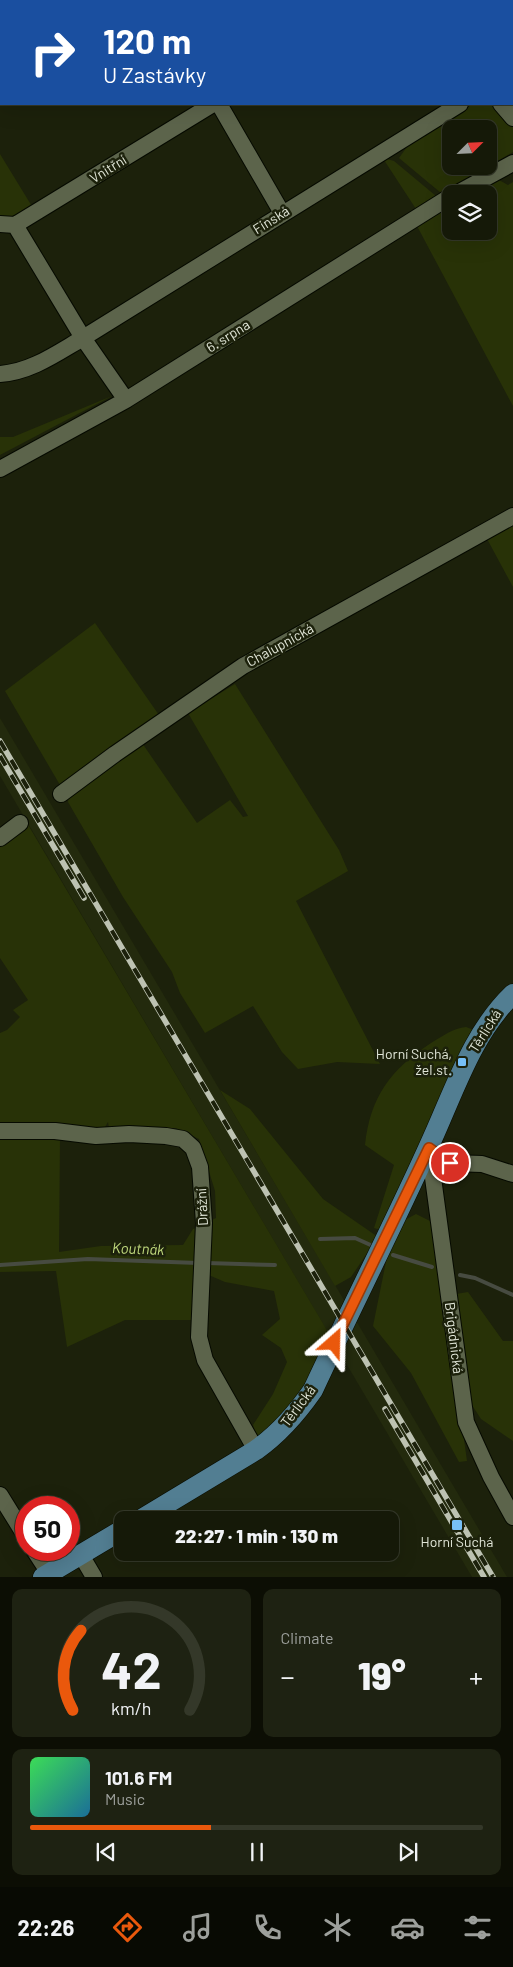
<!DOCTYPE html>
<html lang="en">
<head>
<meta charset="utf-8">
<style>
	body { margin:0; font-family:Barlow,sans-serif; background:#1e2212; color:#f1f3f6; height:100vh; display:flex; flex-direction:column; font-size:19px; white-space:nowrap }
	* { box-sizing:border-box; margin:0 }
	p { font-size:16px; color:#9da09c }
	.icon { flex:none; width:28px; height:28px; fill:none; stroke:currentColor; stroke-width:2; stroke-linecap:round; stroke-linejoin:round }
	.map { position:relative; height:1577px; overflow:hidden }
	.side { display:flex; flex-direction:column; gap:12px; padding:12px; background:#0c0e04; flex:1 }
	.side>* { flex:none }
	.top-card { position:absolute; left:0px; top:0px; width:514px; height:105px; box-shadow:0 5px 20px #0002,0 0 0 1px #343829; background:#1a4fa0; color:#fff; overflow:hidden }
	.needle { width:32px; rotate:66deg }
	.buttons { position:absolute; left:442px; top:120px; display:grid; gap:10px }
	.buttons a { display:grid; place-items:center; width:55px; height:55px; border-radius:10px; background:#151908; box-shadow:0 5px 20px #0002,0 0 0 1px #343829; font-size:25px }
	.speed { position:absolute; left:15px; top:1496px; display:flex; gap:10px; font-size:25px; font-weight:700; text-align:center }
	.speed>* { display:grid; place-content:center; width:65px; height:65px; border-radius:50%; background:#151908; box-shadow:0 5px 20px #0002,0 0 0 1px #343829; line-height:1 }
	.speed .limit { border:8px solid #d22; background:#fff; color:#111 }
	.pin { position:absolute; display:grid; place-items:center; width:42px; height:42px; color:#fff; margin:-21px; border:2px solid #fff; border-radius:50%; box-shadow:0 1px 5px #0007 }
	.me { position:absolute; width:55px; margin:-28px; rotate:25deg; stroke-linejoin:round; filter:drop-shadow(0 0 4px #0008) }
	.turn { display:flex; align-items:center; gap:18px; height:105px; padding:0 20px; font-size:22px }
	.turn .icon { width:65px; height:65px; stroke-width:2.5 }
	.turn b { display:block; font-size:35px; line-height:42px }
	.big { font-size:38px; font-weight:800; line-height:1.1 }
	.side .widget { flex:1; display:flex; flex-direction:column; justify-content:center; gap:8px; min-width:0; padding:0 18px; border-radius:10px; background:#1e2212 }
	.side .dial { align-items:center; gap:0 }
	.dial svg { height:130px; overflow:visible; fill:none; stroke:#343829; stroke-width:7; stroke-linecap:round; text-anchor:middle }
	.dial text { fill:#f1f3f6; stroke:none }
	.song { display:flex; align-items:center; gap:15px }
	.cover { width:60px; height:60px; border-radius:8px; background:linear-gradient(135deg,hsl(130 70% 55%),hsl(200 70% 35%)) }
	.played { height:5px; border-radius:2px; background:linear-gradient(90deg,#ea580c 40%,#343829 40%) }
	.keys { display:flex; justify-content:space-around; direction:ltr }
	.heat { display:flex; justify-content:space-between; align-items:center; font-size:28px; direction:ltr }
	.side .tiles { flex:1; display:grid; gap:12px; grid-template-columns:1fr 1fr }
	.widget:last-child { grid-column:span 2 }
	.trip { position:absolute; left:114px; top:1511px; width:285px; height:50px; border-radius:10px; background:#151908; box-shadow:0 5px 20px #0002,0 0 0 1px #343829; font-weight:800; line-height:50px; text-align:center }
	.tab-bar { display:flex; height:80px; justify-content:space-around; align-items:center; background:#080a03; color:#9da09c }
	.tab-bar .icon { width:35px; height:35px }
	.tab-bar .on { color:#ea580c }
	.tab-bar b { font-size:22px; color:#f1f3f6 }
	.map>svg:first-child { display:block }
</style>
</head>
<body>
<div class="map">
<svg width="513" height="1577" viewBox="0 0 513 1577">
	<rect width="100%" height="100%" fill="#1c210b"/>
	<path fill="#232a0d" d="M0,718l348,589 159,270h-35l-472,-801z"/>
	<path fill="#283207" d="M473,104h26l14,19v29l-24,14v-37h-38v37h37l-47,27 -42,-35 10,-14z
		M0,154l33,54 -17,9 -16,3z
		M387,159l7,2 42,35 -20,13 -32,-49z
		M499,180l9,5 5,-3v224l-96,-180 34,-19v24h38v-37h-15z
		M112,396l-112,59v-18h13z
		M513,523v64l-27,-50z
		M95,623l66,95 -101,67 -55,-94z
		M235,684l104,166 9,21 -52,30 84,163 -43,-2 -39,7 -16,-17 -29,-46 -48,27 -25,-40 -8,-21 -49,-75 -55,-95 1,-8 71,-54 57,83 33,-23 13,17 5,-1 -60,-103z
		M27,823l304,514c-14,31 -40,88 -74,100l-4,-12 20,-31 14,-32 -6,-14 -19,-13 18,-16 -6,-28 -49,-9 -28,-12 -3,50h-69l-58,27 -11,-76 -56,1v-136l60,1 -1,115 42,-6 82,-1 10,-16 23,-11 -1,-27 -16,-52 -23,-11h-67l-1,-6 -3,5 -6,3 -99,-4v-93l7,-3 13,-13 -7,-7 15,-10 -28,-42v-112z
		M466,1027l8,3 -93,200 -7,-2 20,-63 -29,-20c5,-48 26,-76 66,-102 12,-7 22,-15 35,-16z
		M220,1090l30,19 73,90 55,38 -27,40 -16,9z
		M416,1214l18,9 33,238 -8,1 -48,-89 -38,-47 17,-84 9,-19z
		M468,1292l35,49h10v100l-32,-22 -11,-17 -14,-108z"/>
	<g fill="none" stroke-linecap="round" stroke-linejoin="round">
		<path stroke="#474b41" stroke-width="4" d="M320,1239l35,-1 20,9
			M393,1255l39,12
			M207,1263l68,2
			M0,1265l88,-6 110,4
			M460,1275l15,3 38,17"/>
		<defs>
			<path id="minor" d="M433,0v1
				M64,1l2,-1
				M378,1l2,-1
				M0,42l1,-1
				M512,72h1
				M219,104l63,109
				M501,104l12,14
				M456,194l57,-31
				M0,224l15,1 198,-121
				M15,225l68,113 43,62
				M0,374c31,-2 57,-21 83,-36l377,-234
				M0,469l126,-69 325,-204
				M61,794l54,-40 128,-88 270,-150
				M0,838l20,-15
				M0,1131h55l41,5 33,-2 37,2 17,3 10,9 7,19 4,56 -5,114 6,23 51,90
				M429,1148l37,274 25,55 22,40
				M429,1148l21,15 32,1 31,10
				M0,1495l26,42
				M34,1550l15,23
				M81,1555l13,22"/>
			<path id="major" d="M140,1520l116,-70c24,-17 41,-37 57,-60 38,-82 79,-162 116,-244 24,-51 42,-112 84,-152
				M43,1577l79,-47"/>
		</defs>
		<use href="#minor" stroke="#060a00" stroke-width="18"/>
		<use href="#major" stroke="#060a00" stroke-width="21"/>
		<use href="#minor" stroke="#5c644b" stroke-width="16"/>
		<use href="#major" stroke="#527e92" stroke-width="20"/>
		<defs>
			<path id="rail" d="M0,741l493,836
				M0,756l84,142
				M385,1409l99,168"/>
		</defs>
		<use href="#rail" stroke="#bdc2b2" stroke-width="5.5"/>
		<use href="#rail" stroke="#1c210b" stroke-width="4" stroke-dasharray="11" stroke-linecap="butt"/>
	</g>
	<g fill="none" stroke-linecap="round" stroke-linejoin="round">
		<defs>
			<path id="route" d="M334,1343l95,-195 21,15"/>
		</defs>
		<use href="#route" stroke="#983908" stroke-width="12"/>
		<use href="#route" stroke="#ea580c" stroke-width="9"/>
	</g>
	<g fill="#77c0f7" stroke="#1c210b" stroke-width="2">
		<rect x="457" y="1057" width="10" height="10" rx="2.5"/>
		<rect x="451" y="1519" width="12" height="12" rx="2.5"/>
	</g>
	<g text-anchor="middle" stroke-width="5" stroke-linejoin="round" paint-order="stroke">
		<g font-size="14" fill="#e1e6d8" stroke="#1c210b">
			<text transform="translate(108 169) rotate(-32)" y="5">Vnitřní</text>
			<text transform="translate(271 220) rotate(-32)" y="5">Finská</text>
			<text transform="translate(228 336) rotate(-32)" y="5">6. srpna</text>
			<text transform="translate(280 645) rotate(-29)" y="5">Chalupnická</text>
			<text transform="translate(485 1031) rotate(-58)" y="5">Těrlická</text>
			<text transform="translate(202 1207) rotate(-93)" y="5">Drážní</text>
			<text transform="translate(454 1338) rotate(83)" y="5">Brigádnická</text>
			<text transform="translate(298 1406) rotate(-53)" y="5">Těrlická</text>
		</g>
		<g font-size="14" fill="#e1e6d8" stroke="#1c210b" text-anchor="end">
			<text x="452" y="1059">Horní Suchá,<tspan x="452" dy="16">žel.st.</tspan></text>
			<text x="457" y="1547" text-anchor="middle">Horní Suchá</text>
		</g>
		<g font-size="15" font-style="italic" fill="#c2db7e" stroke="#1c210b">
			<text transform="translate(138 1249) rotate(2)" y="5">Koutnák</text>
		</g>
	</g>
</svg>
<div class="buttons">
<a><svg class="needle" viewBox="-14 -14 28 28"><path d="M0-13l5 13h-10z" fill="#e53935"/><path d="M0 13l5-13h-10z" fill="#9da09c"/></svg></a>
<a><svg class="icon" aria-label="layers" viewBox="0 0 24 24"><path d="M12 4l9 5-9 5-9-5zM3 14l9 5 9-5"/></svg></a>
</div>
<div class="speed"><div class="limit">50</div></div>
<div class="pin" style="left:450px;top:1163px;background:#d93025"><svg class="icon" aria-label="arrive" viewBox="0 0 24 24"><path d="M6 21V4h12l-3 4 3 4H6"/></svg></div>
<svg class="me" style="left:334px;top:1343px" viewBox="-20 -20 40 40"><path d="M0-17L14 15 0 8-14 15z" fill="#ea580c" stroke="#fff" stroke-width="4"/></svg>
<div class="trip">22:27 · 1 min · 130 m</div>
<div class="top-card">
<div class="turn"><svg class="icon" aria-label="right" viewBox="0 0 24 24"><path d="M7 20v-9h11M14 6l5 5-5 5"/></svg><div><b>120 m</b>U Zastávky</div></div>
</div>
</div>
<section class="side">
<div class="tiles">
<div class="widget dial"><svg viewBox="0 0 100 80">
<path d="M14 69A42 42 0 1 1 86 69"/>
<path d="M14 69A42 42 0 0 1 19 20" stroke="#ea580c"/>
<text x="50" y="56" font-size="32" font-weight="700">42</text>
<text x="50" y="72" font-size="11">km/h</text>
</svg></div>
<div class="widget"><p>Climate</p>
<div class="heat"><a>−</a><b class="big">19°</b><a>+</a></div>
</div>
<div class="widget">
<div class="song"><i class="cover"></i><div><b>101.6 FM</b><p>Music</p></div></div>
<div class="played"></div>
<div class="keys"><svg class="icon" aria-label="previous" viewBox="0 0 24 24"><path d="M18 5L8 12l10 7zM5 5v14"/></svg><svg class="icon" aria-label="pause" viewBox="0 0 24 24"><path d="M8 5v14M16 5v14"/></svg><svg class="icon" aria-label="next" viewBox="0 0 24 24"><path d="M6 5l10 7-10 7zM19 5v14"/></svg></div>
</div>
</div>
</section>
<nav class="tab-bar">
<b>22:26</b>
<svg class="icon on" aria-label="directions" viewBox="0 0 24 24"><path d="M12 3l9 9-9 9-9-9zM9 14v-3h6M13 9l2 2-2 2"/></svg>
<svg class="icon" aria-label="music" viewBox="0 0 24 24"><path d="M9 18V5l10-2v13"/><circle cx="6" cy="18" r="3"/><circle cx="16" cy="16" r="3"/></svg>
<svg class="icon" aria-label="phone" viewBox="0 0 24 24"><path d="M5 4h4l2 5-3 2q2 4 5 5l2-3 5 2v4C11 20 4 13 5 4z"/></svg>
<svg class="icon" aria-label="climate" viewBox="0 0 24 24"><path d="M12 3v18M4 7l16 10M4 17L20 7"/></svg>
<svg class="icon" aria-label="car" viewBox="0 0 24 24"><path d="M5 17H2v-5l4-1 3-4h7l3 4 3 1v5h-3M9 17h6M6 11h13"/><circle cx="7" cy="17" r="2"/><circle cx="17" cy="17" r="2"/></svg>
<svg class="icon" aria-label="filters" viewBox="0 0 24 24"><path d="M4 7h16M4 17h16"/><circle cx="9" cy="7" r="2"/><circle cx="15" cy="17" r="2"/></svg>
</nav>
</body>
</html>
